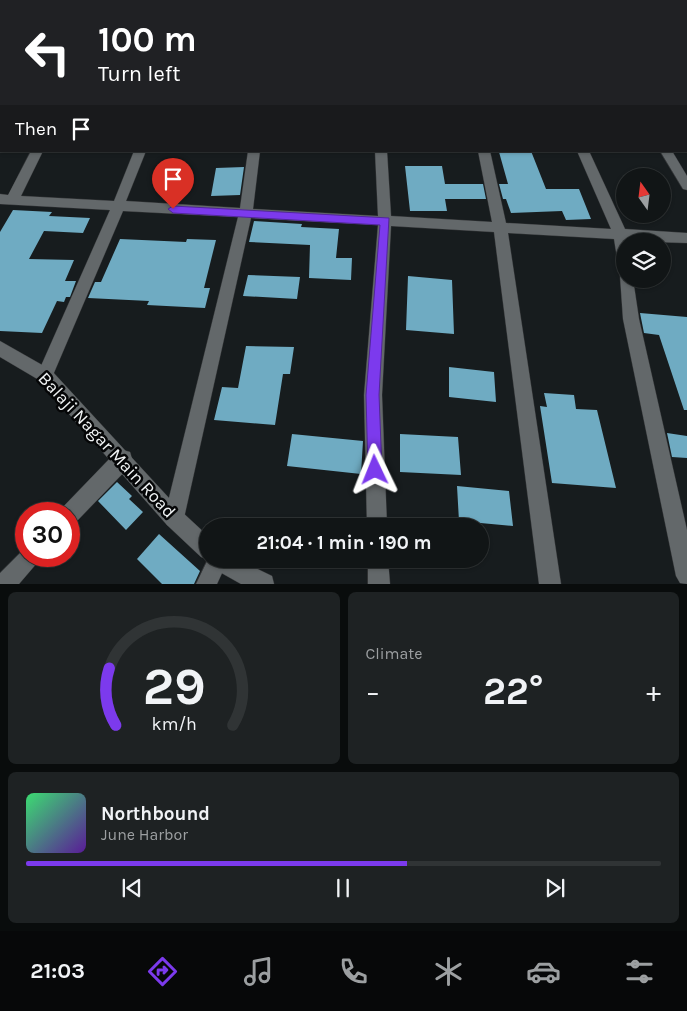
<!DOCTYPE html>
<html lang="en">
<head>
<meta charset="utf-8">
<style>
	body { margin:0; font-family:Karla,sans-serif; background:#1e2223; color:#f1f3f6; height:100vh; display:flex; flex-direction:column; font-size:19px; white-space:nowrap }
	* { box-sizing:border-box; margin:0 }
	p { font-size:16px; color:#9c9fa1 }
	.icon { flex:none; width:28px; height:28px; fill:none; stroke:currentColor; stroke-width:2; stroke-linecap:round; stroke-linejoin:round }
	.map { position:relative; height:584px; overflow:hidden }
	.sheet { display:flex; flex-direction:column; gap:8px; padding:8px; background:#090c0c; flex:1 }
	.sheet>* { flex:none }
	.top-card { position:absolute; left:0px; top:0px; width:688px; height:152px; box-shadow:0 1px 4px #0004,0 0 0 1px #303435; background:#202124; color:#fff; overflow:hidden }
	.needle { width:32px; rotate:346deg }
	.fabs { position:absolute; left:616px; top:168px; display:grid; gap:10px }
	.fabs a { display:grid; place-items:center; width:55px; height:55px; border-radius:50%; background:#111516; box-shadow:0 1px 4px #0004,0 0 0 1px #303435; font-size:25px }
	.speed { position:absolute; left:15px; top:502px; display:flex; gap:10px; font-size:25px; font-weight:700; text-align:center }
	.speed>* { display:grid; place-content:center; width:65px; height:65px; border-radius:50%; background:#111516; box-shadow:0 1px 4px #0004,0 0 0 1px #303435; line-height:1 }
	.speed .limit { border:8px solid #d22; background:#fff; color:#111 }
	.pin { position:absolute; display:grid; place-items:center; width:42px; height:42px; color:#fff; margin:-51px -21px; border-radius:50% 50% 50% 0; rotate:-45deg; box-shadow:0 0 5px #0007 }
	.pin .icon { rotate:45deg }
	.me { position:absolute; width:55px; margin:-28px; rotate:358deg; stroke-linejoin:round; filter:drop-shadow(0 0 4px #0008) }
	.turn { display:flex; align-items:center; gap:18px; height:105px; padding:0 15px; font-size:22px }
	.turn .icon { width:65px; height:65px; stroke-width:2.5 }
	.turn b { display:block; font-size:35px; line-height:42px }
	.then { display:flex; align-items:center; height:48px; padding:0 15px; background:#0003; gap:10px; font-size:19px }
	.big { font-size:38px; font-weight:700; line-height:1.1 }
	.sheet .tile { flex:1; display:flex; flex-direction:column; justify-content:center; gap:8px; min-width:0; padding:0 18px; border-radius:8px; background:#1e2223 }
	.sheet .dial { align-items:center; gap:0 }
	.dial svg { height:130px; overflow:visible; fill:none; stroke:#303435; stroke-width:7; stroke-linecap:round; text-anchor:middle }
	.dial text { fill:#f1f3f6; stroke:none }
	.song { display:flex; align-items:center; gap:15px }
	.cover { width:60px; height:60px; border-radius:8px; background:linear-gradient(135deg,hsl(140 70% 55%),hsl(270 70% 35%)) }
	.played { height:5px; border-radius:2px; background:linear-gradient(90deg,#7c3aed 60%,#303435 60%) }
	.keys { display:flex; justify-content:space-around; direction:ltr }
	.heat { display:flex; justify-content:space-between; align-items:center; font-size:28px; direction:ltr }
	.sheet .tiles { flex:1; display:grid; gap:8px; grid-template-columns:1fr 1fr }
	.tile:last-child { grid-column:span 2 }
	.trip { position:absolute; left:199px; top:518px; width:290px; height:50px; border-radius:25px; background:#111516; box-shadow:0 1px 4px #0004,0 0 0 1px #303435; font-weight:700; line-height:50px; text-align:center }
	.tab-bar { display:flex; height:80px; justify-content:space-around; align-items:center; background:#070809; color:#9c9fa1 }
	.tab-bar .icon { width:35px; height:35px }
	.tab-bar .on { color:#7c3aed }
	.tab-bar b { font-size:22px; color:#f1f3f6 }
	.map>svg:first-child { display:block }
</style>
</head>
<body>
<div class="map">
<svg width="687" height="584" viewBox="0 0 687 584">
	<rect width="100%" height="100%" fill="#171c1e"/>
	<path fill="#6fabc2" d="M531,151l15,38h33l12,30 -25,1 -4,-9 -51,2 -5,-14h-3l-4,-15h9l-9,-32z
		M405,166h37l3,18h38l3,15h-41l2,12h-37z
		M244,167l-4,28 -29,1 5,-28z
		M13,210l39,2 -3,4 41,2 -7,15 -39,-2 -15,28 45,1 -9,21h11l-6,16h-4l-2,5 -7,-1 -15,32 -42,-2v-99z
		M254,221l48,3 -1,3 38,2 -3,29h16l-1,22 -42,-2 1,-33 -61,-3z
		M120,239l66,3 1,-3 29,1 -12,48h6l-5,20 -58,-3 2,-4 -61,-3 7,-16h6z
		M248,275l52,2 -3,22 -54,-3z
		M408,276l44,4 2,54 -48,-4z
		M640,313l47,4v93h-3l-25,-75 -15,-2z
		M246,346l48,1 -4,27h-7l-8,51 -61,-5 8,-33 16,1z
		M449,367l45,5 2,30 -47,-5z
		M544,393l30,2 2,14 21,1 19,78 -64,-5 -12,-77 7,1z
		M667,433l20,3v22l-15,-1z
		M292,434l71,7 -2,33 -74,-8z
		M400,434l58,3 3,38 -61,-3z
		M117,482l15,14 -3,3 14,13 -17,18 -28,-29z
		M457,486l52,5 4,35 -54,-5z
		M159,534l41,37 -6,13h-32l-25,-25z"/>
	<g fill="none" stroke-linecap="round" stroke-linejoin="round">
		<defs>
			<path id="street" d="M236,0h8v1h-8z
				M300,0h8v1h-8z
				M361,0h8v1h-8z
				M482,0h9v1h-8z
				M542,0h8v1h-8z
				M585,0h9v1h-8z
				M686,31h1v6h-1z
				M0,38h1v6h-1z
				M31,151h12l-22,45 93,5 20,-50h12l-20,50 114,7 8,-57h12l-7,58 125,7 -3,-65h12l4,65 101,6 -14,-71h12l16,72 105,6 -34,-78h12l36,78 62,4v10l-62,-2v38h8l6,40 48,211v54l-7,-1 -4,-7 -53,-257 -3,-43 -6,-37 -106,-6 53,351h-22l-45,-352 -103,-6 -9,169 5,131h-20l-3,-131 14,-170 -127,-7 -67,300 -3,7 -7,3 -7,-3 -3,-7 74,-301 -115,-6 -70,164 -2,5 -6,3 -6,-3 -2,-5 73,-165 -110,-6v-10l8,1z
				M660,151h12l15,25v14l-4,-1z
				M123,450l7,2 2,7 -2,7 -54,56 -7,3v-11h-9l2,-6 54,-56z
				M26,547v9h14l-3,7 -18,21h-19v-11z
				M208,559l20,1 -11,24h-21z
				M368,559h20l2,25h-22z"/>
			<path id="secondary" d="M0,341l51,29 130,141 27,25v23h29l35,17 2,8h-33l-32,-18 -3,-7 -5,-2 -34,-32 -128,-145 -39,-23z"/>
		</defs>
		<use href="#street" stroke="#333537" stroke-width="1"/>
		<use href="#secondary" stroke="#333537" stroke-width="1"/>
		<use href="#street" fill="#63686a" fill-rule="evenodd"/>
		<use href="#secondary" fill="#63686a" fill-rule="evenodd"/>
	</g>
	<path fill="#7c3aed" stroke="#51269a" d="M173,206l216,12 -10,177 3,75 -2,5 -5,2 -5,-2 -2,-5 -2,-75 14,-170 -207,-12 -5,-4z"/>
	<g text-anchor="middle" stroke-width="5" stroke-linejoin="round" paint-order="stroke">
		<g font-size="18" fill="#f0f3f4" stroke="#050607">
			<text transform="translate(107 445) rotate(47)" y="6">Balaji Nagar Main Road</text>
		</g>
	</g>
</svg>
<div class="fabs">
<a><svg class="needle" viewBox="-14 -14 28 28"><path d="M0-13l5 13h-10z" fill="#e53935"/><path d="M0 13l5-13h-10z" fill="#9c9fa1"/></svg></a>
<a><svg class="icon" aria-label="layers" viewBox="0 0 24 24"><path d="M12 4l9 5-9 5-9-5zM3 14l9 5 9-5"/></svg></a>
</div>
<div class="speed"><div class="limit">30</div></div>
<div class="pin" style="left:173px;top:209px;background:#d93025"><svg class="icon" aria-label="arrive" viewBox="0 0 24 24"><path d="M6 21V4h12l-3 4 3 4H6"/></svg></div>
<svg class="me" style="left:375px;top:470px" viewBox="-20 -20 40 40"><path d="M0-17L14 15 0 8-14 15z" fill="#7c3aed" stroke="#fff" stroke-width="4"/></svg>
<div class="trip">21:04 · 1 min · 190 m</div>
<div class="top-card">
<div class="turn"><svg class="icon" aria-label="left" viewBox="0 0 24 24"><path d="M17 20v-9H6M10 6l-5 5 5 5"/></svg><div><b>100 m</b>Turn left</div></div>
<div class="then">Then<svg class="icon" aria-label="arrive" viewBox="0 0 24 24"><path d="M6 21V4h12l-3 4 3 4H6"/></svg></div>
</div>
</div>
<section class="sheet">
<div class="tiles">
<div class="tile dial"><svg viewBox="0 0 100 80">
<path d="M14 69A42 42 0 1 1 86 69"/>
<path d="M14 69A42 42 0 0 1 10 34" stroke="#7c3aed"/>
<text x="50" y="56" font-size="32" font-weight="700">29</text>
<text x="50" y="72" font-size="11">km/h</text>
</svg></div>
<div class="tile"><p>Climate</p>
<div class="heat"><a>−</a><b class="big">22°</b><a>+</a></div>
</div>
<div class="tile">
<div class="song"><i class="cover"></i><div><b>Northbound</b><p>June Harbor</p></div></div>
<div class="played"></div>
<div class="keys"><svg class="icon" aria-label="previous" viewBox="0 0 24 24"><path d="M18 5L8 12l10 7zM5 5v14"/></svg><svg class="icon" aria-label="pause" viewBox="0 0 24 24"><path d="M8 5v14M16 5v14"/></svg><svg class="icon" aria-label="next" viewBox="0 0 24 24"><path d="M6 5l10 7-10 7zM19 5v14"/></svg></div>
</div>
</div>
</section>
<nav class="tab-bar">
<b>21:03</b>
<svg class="icon on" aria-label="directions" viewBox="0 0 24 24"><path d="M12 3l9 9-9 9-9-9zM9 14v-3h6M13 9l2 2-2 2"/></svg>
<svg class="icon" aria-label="music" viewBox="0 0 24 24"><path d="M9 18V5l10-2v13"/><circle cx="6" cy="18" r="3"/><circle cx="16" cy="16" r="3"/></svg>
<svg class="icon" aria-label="phone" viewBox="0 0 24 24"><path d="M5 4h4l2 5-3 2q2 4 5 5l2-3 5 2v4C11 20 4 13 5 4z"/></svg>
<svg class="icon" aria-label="climate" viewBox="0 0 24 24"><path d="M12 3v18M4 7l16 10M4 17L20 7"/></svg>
<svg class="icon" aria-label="car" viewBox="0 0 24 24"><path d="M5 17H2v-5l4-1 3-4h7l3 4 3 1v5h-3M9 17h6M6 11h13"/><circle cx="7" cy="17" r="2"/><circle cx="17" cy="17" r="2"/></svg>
<svg class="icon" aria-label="filters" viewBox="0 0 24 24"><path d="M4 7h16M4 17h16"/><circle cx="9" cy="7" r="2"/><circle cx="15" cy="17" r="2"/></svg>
</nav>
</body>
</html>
